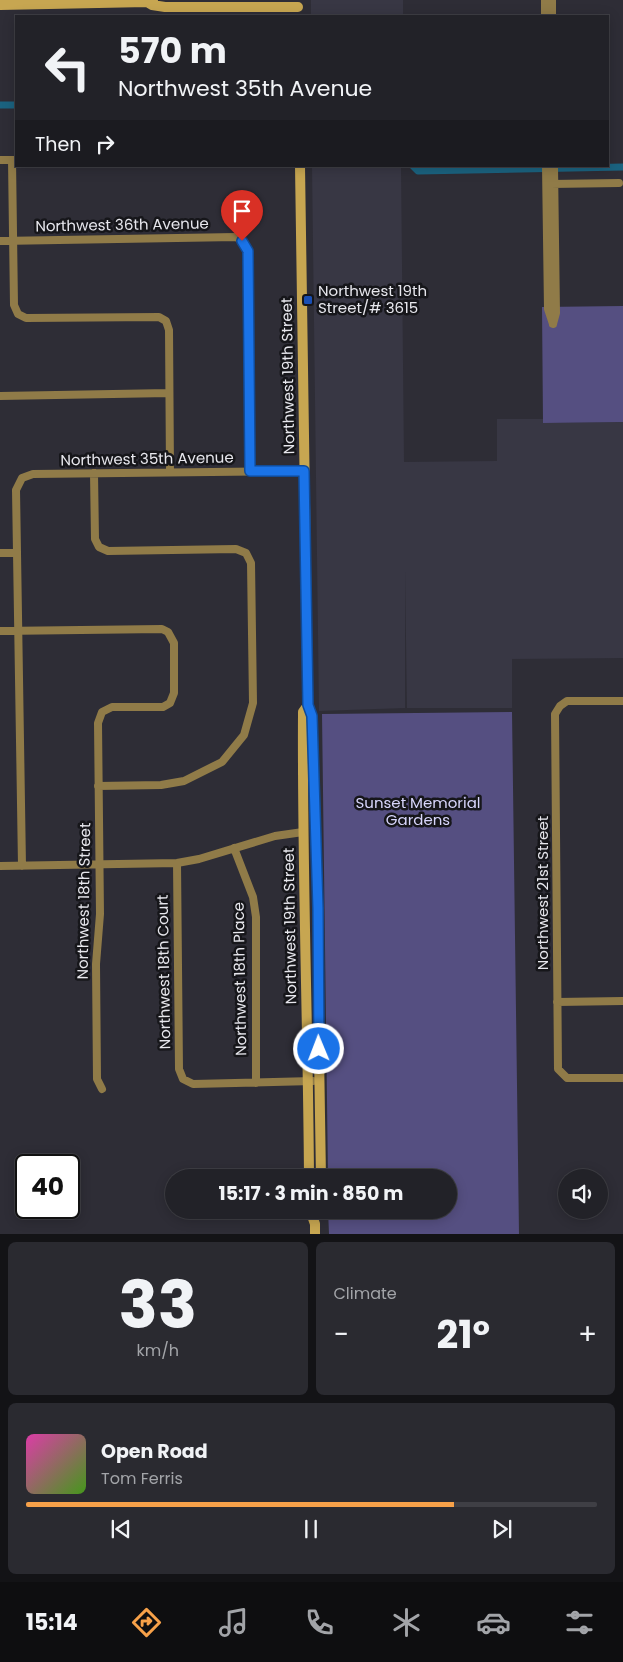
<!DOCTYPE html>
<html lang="en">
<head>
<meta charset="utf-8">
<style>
	body { margin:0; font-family:Poppins,sans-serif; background:#2a2a30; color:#f1f3f6; height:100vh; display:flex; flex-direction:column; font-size:19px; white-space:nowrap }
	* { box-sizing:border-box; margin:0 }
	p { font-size:16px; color:#a2a4a8 }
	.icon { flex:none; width:28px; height:28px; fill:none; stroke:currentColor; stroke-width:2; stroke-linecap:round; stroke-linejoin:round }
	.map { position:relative; height:1234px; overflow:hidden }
	.sheet { display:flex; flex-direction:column; gap:8px; padding:8px; background:#131316; flex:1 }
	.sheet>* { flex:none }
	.guide { position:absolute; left:15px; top:15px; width:594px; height:152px; border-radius:0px; box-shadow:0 2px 12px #0003,0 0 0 1px #3f3f45; background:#222228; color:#f1f3f6; overflow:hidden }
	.controls { position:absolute; left:558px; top:1169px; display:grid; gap:10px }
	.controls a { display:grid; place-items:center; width:50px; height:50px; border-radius:50%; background:#222228; box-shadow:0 2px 12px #0003,0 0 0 1px #3f3f45; font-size:25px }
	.speed { position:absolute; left:15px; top:1154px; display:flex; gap:10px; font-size:25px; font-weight:700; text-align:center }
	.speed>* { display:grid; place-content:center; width:65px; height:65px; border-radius:50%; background:#222228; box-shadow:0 2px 12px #0003,0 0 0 1px #3f3f45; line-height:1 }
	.speed .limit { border:2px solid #111; border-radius:8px; background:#fff; color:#111 }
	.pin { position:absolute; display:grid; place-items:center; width:42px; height:42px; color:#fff; margin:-51px -21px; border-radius:50% 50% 50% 0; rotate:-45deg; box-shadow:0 0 5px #0007 }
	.pin .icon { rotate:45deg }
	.me { position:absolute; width:55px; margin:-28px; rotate:359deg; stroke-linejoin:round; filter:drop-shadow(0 0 4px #0008) }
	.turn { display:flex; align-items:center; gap:18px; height:105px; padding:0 20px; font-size:22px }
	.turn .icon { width:65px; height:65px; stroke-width:2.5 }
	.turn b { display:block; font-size:35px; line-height:42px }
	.then { display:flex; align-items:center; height:48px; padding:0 20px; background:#0003; gap:10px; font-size:19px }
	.big { font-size:38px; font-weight:700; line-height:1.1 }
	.sheet .card { flex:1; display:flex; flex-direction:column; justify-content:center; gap:8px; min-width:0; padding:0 18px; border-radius:8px; background:#2a2a30 }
	.sheet .dial { align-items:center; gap:0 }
	.dial b { font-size:65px; line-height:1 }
	.song { display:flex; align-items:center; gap:15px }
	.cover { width:60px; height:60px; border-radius:8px; background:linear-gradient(135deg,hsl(320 70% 55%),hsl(100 70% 35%)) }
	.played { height:5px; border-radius:2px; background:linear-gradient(90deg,#f7a149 75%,#3f3f45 75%) }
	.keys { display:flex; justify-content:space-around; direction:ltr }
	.heat { display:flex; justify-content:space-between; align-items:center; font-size:28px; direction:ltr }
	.sheet .tiles { flex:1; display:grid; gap:8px; grid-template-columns:1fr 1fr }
	.card:last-child { grid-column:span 2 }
	.trip { position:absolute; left:165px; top:1169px; width:292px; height:50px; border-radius:25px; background:#222228; box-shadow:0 2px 12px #0003,0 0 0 1px #3f3f45; font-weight:700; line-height:50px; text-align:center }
	.dock { display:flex; height:80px; justify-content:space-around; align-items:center; background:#0e0e10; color:#a2a4a8 }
	.dock .icon { width:35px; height:35px }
	.dock .selected { color:#f7a149 }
	.dock b { font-size:22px; color:#f1f3f6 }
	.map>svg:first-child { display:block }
</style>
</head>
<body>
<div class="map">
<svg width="623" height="1235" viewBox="0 0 623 1235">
	<rect width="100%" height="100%" fill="#2e2d36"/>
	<path fill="#383744" d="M311,0h92v16h-92z
		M312,166h89l3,296 93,-1v-42h46v4l80,-1v236l-111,1v49h-105l-2,-138v138l-86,3z"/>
	<path fill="#554f81" d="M623,306v116l-80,1 -1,-116z
		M512,712l7,522h-190l-1,-24h121v-32l-121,-1 -6,-463z"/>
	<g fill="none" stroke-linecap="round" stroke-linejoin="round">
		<path stroke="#1b6380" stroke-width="7" d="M0,105h16
			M413,166l5,5 205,-4"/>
		<path stroke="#907b48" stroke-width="8" d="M545,0v16
			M552,0v16
			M0,160h15
			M12,160l2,145 4,9 8,4 133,-1 7,4 3,9 1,142
			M546,166l2,143 5,15
			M551,184l68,-1
			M0,241l236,-4 6,4 6,10 2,220
			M553,324l3,-11 -2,-147
			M0,396l169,-3
			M94,473l1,66 4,8 9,4 128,-2 10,4 5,10 2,140 -9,32 -22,27 -38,19 -23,4 -63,1
			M0,553h17
			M0,631l162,-2 6,3 6,11v50l-4,10 -7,4h-51l-10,5 -4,11 2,191 -4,50 1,115 5,10
			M623,701h-56l-7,5 -5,8 3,355 9,9h56
			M234,848l19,49 3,20v166
			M177,863l2,206 4,10 10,5 120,-3
			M0,866l177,-3 22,-4 76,-23 28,-4
			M22,866l-6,-376 6,-12 11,-4 271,-3
			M557,1002l66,-1"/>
		<path stroke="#c7a651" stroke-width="10" d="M147,2l5,3 13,2h133
			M0,5l147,-3 6,-2
			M300,166l8,539 4,11 6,192v82l3,188
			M308,705l-5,7c-1,155 5,310 6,466
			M310,1210l5,14v11"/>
	</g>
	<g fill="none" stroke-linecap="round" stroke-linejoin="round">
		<defs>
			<path id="route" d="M242,241l6,10 2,220h54l4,234 4,11 6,192 1,141"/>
		</defs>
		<use href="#route" stroke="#114b97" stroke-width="12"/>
		<use href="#route" stroke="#1a73e8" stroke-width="9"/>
	</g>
	<rect fill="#1a4fb4" stroke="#16161a" stroke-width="2" x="303" y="295" width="10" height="10" rx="2.5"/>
	<g text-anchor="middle" stroke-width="5" stroke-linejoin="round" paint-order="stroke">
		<g font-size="15" fill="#e7e7ed" stroke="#16161a">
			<text transform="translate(122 225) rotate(-1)" y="5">Northwest 36th Avenue</text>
			<text transform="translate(288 376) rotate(-91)" y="5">Northwest 19th Street</text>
			<text transform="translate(147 459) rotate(-1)" y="5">Northwest 35th Avenue</text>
			<text transform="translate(543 893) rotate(-90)" y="5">Northwest 21st Street</text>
			<text transform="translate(84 901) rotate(-89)" y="5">Northwest 18th Street</text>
			<text transform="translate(290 926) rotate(-91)" y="5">Northwest 19th Street</text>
			<text transform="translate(164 972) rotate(-91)" y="5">Northwest 18th Court</text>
			<text transform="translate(240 979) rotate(-91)" y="5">Northwest 18th Place</text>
		</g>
		<g font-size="15" fill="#e7e7ed" stroke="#16161a" text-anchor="start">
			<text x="318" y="296">Northwest 19th<tspan x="318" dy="17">Street/# 3615</tspan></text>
		</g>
		<g font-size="15" fill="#d8d6fc" stroke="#16161a">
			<text x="418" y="808">Sunset Memorial<tspan x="418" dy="17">Gardens</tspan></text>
		</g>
	</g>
</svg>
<div class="controls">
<a><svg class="icon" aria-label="sound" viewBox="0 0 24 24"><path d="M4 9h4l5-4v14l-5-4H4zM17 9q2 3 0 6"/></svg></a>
</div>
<div class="speed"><div class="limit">40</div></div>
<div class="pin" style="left:242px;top:241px;background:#d93025"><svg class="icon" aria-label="arrive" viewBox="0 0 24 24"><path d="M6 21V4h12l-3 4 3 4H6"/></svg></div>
<svg class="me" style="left:319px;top:1049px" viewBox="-20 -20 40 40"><circle r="17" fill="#1a73e8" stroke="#fff" stroke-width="3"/><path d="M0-11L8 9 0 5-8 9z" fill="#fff"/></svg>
<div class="trip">15:17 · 3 min · 850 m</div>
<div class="guide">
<div class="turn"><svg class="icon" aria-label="left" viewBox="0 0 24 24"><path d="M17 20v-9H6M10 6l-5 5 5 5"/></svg><div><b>570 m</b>Northwest 35th Avenue</div></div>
<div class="then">Then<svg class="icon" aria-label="right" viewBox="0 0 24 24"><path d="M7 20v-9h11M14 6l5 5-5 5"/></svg></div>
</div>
</div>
<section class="sheet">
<div class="tiles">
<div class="card dial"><b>33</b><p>km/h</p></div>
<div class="card"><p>Climate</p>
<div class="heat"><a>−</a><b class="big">21°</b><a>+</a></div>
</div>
<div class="card">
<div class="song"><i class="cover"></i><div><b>Open Road</b><p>Tom Ferris</p></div></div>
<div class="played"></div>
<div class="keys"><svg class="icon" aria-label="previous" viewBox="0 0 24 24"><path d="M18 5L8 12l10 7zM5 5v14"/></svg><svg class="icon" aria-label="pause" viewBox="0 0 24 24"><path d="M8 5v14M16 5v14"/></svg><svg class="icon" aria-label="next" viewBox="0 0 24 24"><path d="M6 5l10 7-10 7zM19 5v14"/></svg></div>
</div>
</div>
</section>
<nav class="dock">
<b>15:14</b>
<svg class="icon selected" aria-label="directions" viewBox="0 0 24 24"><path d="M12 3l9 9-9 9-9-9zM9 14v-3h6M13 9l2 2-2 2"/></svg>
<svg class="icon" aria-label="music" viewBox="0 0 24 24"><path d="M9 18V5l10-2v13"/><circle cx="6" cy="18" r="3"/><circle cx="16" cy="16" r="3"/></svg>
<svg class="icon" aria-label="phone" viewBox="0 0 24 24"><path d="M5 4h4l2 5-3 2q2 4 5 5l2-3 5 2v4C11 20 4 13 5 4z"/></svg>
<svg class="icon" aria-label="climate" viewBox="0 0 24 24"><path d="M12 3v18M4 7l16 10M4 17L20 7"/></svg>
<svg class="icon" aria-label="car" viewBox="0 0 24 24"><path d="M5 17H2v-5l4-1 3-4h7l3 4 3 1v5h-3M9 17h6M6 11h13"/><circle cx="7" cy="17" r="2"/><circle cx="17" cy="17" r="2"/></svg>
<svg class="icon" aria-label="filters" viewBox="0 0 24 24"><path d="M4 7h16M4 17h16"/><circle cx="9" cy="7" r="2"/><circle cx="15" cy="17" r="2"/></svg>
</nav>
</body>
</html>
